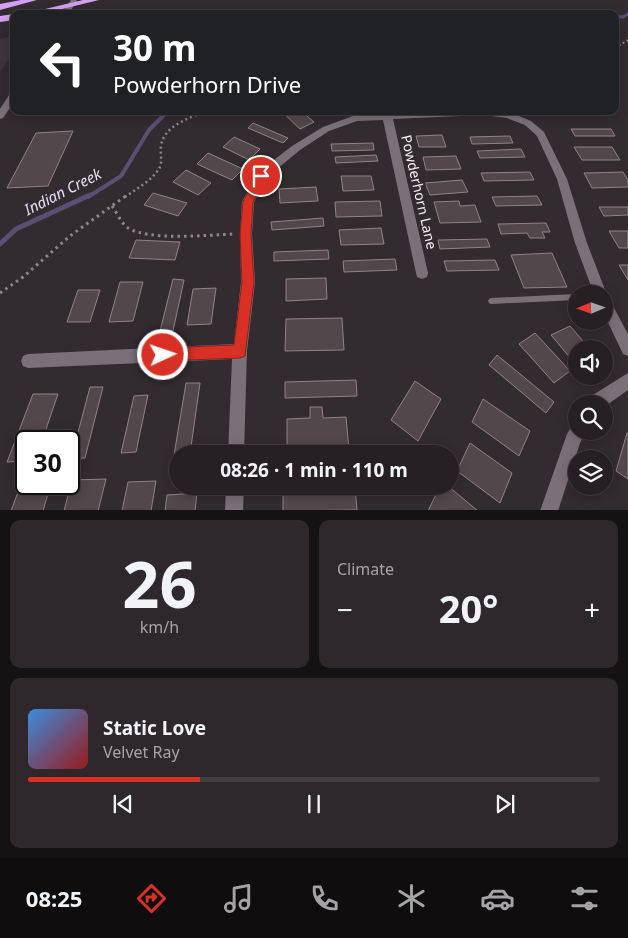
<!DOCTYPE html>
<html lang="en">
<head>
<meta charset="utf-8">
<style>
	body { margin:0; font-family:"Noto Sans",sans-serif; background:#2e282c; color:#f1f3f6; height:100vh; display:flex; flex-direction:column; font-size:19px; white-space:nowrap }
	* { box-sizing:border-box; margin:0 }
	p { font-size:16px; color:#a4a3a6 }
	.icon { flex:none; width:28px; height:28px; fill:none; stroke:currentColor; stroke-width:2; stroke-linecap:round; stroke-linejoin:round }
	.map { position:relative; height:510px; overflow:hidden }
	.details { display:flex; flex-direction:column; gap:10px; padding:10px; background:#151214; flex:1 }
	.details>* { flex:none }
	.banner { position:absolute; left:10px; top:10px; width:609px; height:105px; border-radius:10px; box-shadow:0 2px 12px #0003,0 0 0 1px #423e41; background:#202124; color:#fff; overflow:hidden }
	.needle { width:32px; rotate:268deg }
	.tools { position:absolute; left:568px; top:285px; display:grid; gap:10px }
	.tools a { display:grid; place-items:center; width:45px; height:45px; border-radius:50%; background:#262024; box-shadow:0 2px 12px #0003,0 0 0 1px #423e41; font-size:25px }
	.speed { position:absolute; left:15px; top:430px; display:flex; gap:10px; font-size:25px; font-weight:700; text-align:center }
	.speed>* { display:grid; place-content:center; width:65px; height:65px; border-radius:50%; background:#262024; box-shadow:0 2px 12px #0003,0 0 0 1px #423e41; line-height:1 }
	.speed .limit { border:2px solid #111; border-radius:8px; background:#fff; color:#111 }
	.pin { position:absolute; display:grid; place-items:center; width:42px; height:42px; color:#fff; margin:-21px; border:2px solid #fff; border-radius:50%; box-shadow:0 1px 5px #0007 }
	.me { position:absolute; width:55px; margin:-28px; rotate:87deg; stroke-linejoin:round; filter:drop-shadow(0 0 4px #0008) }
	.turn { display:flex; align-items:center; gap:18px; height:105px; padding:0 20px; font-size:22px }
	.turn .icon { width:65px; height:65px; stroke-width:2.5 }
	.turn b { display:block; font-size:35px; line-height:42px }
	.big { font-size:38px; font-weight:700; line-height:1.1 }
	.details .widget { flex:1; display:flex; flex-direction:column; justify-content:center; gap:8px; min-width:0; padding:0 18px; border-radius:10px; background:#2e282c }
	.details .dial { align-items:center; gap:0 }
	.dial b { font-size:65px; line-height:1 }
	.song { display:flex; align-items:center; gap:15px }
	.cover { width:60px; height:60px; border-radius:8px; background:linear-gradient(135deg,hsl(210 70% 55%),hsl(0 70% 35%)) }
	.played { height:5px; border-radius:2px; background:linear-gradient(90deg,#d93025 30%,#423e41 30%) }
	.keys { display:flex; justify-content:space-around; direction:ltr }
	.heat { display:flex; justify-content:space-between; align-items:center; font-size:28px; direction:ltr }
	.details .tiles { flex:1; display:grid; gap:10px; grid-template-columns:1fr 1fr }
	.widget:last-child { grid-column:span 2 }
	.trip { position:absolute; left:169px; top:445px; width:290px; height:50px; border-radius:25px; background:#262024; box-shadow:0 2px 12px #0003,0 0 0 1px #423e41; font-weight:700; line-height:50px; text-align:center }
	.dock { display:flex; height:80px; justify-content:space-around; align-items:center; background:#0f0d0e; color:#a4a3a6 }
	.dock .icon { width:35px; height:35px }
	.dock .on { color:#d93025 }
	.dock b { font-size:22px; color:#f1f3f6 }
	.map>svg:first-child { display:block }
</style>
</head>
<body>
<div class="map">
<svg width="628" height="511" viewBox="0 0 628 511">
	<rect width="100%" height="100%" fill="#322b30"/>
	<path fill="#40333c" d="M14,36v15l-14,21v-33z"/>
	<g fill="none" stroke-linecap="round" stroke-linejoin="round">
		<path stroke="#5a4f73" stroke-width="3" d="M600,14h5
			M615,16l8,1 5,-3"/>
		<path stroke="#5a4f73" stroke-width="4" d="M88,197l33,-21 28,-46 19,-19"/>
		<path stroke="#5a4f73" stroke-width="5" d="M0,244l16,-15 74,-34"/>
	</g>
	<path fill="#52484b" stroke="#8f8386" d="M281,111h20l13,11 -14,7z
		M253,123l35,15 -5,5 -35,-15z
		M571,129h40l4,7h-40z
		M73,131l-25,55 -41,2 29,-55z
		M442,135l4,12h-27l-3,-11z
		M510,136l3,7 -41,1 -2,-7z
		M234,137l26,12 -11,11 -26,-13z
		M373,143l1,7 -42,1 -1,-7z
		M574,147h38l8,13h-38z
		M521,149l4,8 -45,1 -3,-7z
		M208,153l35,16 -11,11 -35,-16z
		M376,155l2,6 -42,2 -1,-6z
		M456,156l5,13 -35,1 -3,-13z
		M186,170l25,13 -13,12 -25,-13z
		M530,172l4,8 -50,1 -3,-8z
		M623,172l5,8v7l-36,1 -8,-15z
		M341,176h30l3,14 -31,1z
		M462,180l6,12 -38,3 -5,-12z
		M316,187l2,14 -38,2 -1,-14z
		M153,193l34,10 -9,13 -34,-11z
		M537,196l5,9 -46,1 -4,-9z
		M380,201l2,15 -46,1 -1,-15z
		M459,201l1,5 15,-1 6,17 -41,1 -6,-21z
		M599,207h29v8l-24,1z
		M323,218l1,8 -52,4 -1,-8z
		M546,223l4,9h-8l3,6h-15l-3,-5 -26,1 -3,-10z
		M381,228l3,16 -43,1 -2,-15z
		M609,231h19v17h-9z
		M487,239l3,8 -50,2 -2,-9z
		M136,240l44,2 -5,18 -46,-2z
		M328,250l1,9 -55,2v-9z
		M552,253l15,34 -43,1 -13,-33z
		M395,259l2,11 -53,2 -1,-11z
		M495,260l4,10 -52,1 -3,-10z
		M619,265h9v15z
		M326,278l1,21 -41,2v-22z
		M173,279l11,1 -11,51h-13z
		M120,282h23l-10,39 -24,1z
		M216,288l-5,36 -24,1 6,-36z
		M78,290h22l-10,32h-23z
		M342,318l2,32 -59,1 1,-32z
		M570,326l20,23h-14v16l-25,-30z
		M535,333l35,38 -16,12 -35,-39z
		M497,355l57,47 -8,11 -57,-48z
		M356,380l1,16 -72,2v-16z
		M415,381l26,18 -23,42 -27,-21z
		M186,383h14l-10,71 -16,1z
		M90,387h13l-18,71 -14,1z
		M33,394h25l-16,47h-16v20l-19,1z
		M148,395l-12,57 -15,1 13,-57z
		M483,399l47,32 -11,25 -47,-34z
		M310,407h12l1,11 23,-1 3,33 -62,3v-34l23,-1z
		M627,433h1v46l-12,-8z
		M470,443l42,30 -12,30 -43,-32z
		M106,479l-8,32h-34l8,-31z
		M156,481l-5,30h-29l6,-29z
		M283,486h72l2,24 -74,1z
		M440,486h8l30,25h-50z
		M49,490l-6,21h-32l7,-19z
		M197,493l-2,18h-30l2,-16z"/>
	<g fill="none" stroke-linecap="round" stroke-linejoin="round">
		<path stroke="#8d868b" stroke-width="2" stroke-dasharray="2 2.5" stroke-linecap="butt" d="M615,48l13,-8"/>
		<path stroke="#8d868b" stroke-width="2.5" stroke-dasharray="2 3" stroke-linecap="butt" d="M125,197c11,-8 26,-16 34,-28 4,-7 1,-15 2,-23 3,-21 29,-28 45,-35"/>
		<path stroke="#8d868b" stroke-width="3" stroke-dasharray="2.5 4" stroke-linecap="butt" d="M112,206c5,7 9,17 16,22 21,13 81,7 106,6
			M0,293l23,-16 47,-41 57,-41"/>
		<path fill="#7a7178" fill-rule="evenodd" d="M576,294v6l-85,4 -2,-1 -1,-2 1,-2 2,-1z"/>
		<path fill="#7a7178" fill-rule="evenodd" d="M435,111l74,1 22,9 13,11 23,47 20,64 20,52 21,39v22l-5,-2 -19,-40v-20h-10l-19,-51 -18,-64 -20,-43 -12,-11 -18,-7 -23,-3 -91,4 35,154 -1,4 -5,2 -5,-2 -1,-4 -33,-153 -26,1 -28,10 -29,19 -35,29 -11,23 -2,32 3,48 -8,69 -3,103h-16l4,-95 -204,9 -5,-2 -2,-5 2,-5 5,-2 206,-10 7,-62 -1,-48 2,-32 15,-29 35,-27 31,-19 30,-11z
			M628,373v17l-24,17v-3h-18l2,-6z
			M576,424v7h10l-6,12 -22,68h-18l27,-77 5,-9z
			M226,486h18l-1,25h-18z"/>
		<path fill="#7a7178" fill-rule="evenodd" d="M71,0h6l-8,14h-7z
			M14,91v11l-11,16 -3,1v-10l11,-17z"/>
		<path fill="#d4a0f3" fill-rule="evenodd" d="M21,0h16l-37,10v-6z
			M83,0h16l-57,14h-18z
			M14,14v6l-14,2v-6z"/>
	</g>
	<path fill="#d93025" stroke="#8d1f18" d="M261,173l5,3 -13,26 -2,32 3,48 -9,74 -5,2 -77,3 -4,-2 -2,-4 2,-5 4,-2 71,-3 8,-63 -2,-48 3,-32 14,-28z"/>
	<g text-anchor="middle" stroke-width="5" stroke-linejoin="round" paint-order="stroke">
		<g font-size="14" fill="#f4eff3" stroke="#322b30">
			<text transform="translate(419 192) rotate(77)" y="5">Powderhorn Lane</text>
		</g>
		<g font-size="15" font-style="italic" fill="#e2e1f2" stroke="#322b30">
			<text transform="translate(63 192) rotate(-27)" y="5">Indian Creek</text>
		</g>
	</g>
</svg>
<div class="tools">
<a><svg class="needle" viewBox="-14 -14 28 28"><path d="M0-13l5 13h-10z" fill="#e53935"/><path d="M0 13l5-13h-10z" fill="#a4a3a6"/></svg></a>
<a><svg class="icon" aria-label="sound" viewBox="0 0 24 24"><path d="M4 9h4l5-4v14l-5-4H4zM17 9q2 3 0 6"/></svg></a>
<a><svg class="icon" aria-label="search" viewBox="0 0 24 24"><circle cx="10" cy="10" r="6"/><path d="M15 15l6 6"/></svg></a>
<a><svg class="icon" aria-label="layers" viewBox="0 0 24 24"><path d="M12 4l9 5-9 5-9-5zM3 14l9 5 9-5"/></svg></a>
</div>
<div class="speed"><div class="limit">30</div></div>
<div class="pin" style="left:261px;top:176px;background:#d93025"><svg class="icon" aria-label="arrive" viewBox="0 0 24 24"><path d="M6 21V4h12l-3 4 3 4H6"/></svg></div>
<svg class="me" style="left:163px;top:355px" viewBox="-20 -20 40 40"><circle r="17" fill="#d93025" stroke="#fff" stroke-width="3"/><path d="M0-11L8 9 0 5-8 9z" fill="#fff"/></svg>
<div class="trip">08:26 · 1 min · 110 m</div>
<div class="banner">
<div class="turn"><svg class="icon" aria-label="left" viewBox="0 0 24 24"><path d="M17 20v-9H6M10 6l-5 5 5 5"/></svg><div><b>30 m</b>Powderhorn Drive</div></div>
</div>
</div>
<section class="details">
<div class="tiles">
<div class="widget dial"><b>26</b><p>km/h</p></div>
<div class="widget"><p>Climate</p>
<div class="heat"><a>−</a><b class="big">20°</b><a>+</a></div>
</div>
<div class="widget">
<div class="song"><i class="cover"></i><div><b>Static Love</b><p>Velvet Ray</p></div></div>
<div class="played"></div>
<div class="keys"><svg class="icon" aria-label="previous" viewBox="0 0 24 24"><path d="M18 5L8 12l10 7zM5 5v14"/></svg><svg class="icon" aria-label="pause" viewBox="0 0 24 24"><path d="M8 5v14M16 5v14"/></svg><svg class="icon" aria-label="next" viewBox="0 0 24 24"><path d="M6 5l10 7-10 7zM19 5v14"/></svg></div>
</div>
</div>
</section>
<nav class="dock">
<b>08:25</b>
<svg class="icon on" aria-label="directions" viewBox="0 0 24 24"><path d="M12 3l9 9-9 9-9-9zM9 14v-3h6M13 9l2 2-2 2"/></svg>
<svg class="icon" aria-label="music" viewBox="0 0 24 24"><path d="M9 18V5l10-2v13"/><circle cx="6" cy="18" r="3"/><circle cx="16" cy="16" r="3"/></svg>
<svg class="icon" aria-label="phone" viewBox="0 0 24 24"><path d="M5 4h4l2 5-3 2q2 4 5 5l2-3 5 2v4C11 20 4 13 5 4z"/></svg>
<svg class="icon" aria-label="climate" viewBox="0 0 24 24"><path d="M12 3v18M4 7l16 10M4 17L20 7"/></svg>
<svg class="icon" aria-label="car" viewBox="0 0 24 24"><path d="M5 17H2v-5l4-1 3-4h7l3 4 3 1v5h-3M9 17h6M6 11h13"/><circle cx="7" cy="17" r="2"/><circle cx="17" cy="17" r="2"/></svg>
<svg class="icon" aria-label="filters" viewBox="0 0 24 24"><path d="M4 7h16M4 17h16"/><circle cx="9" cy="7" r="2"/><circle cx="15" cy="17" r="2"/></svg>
</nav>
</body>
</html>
